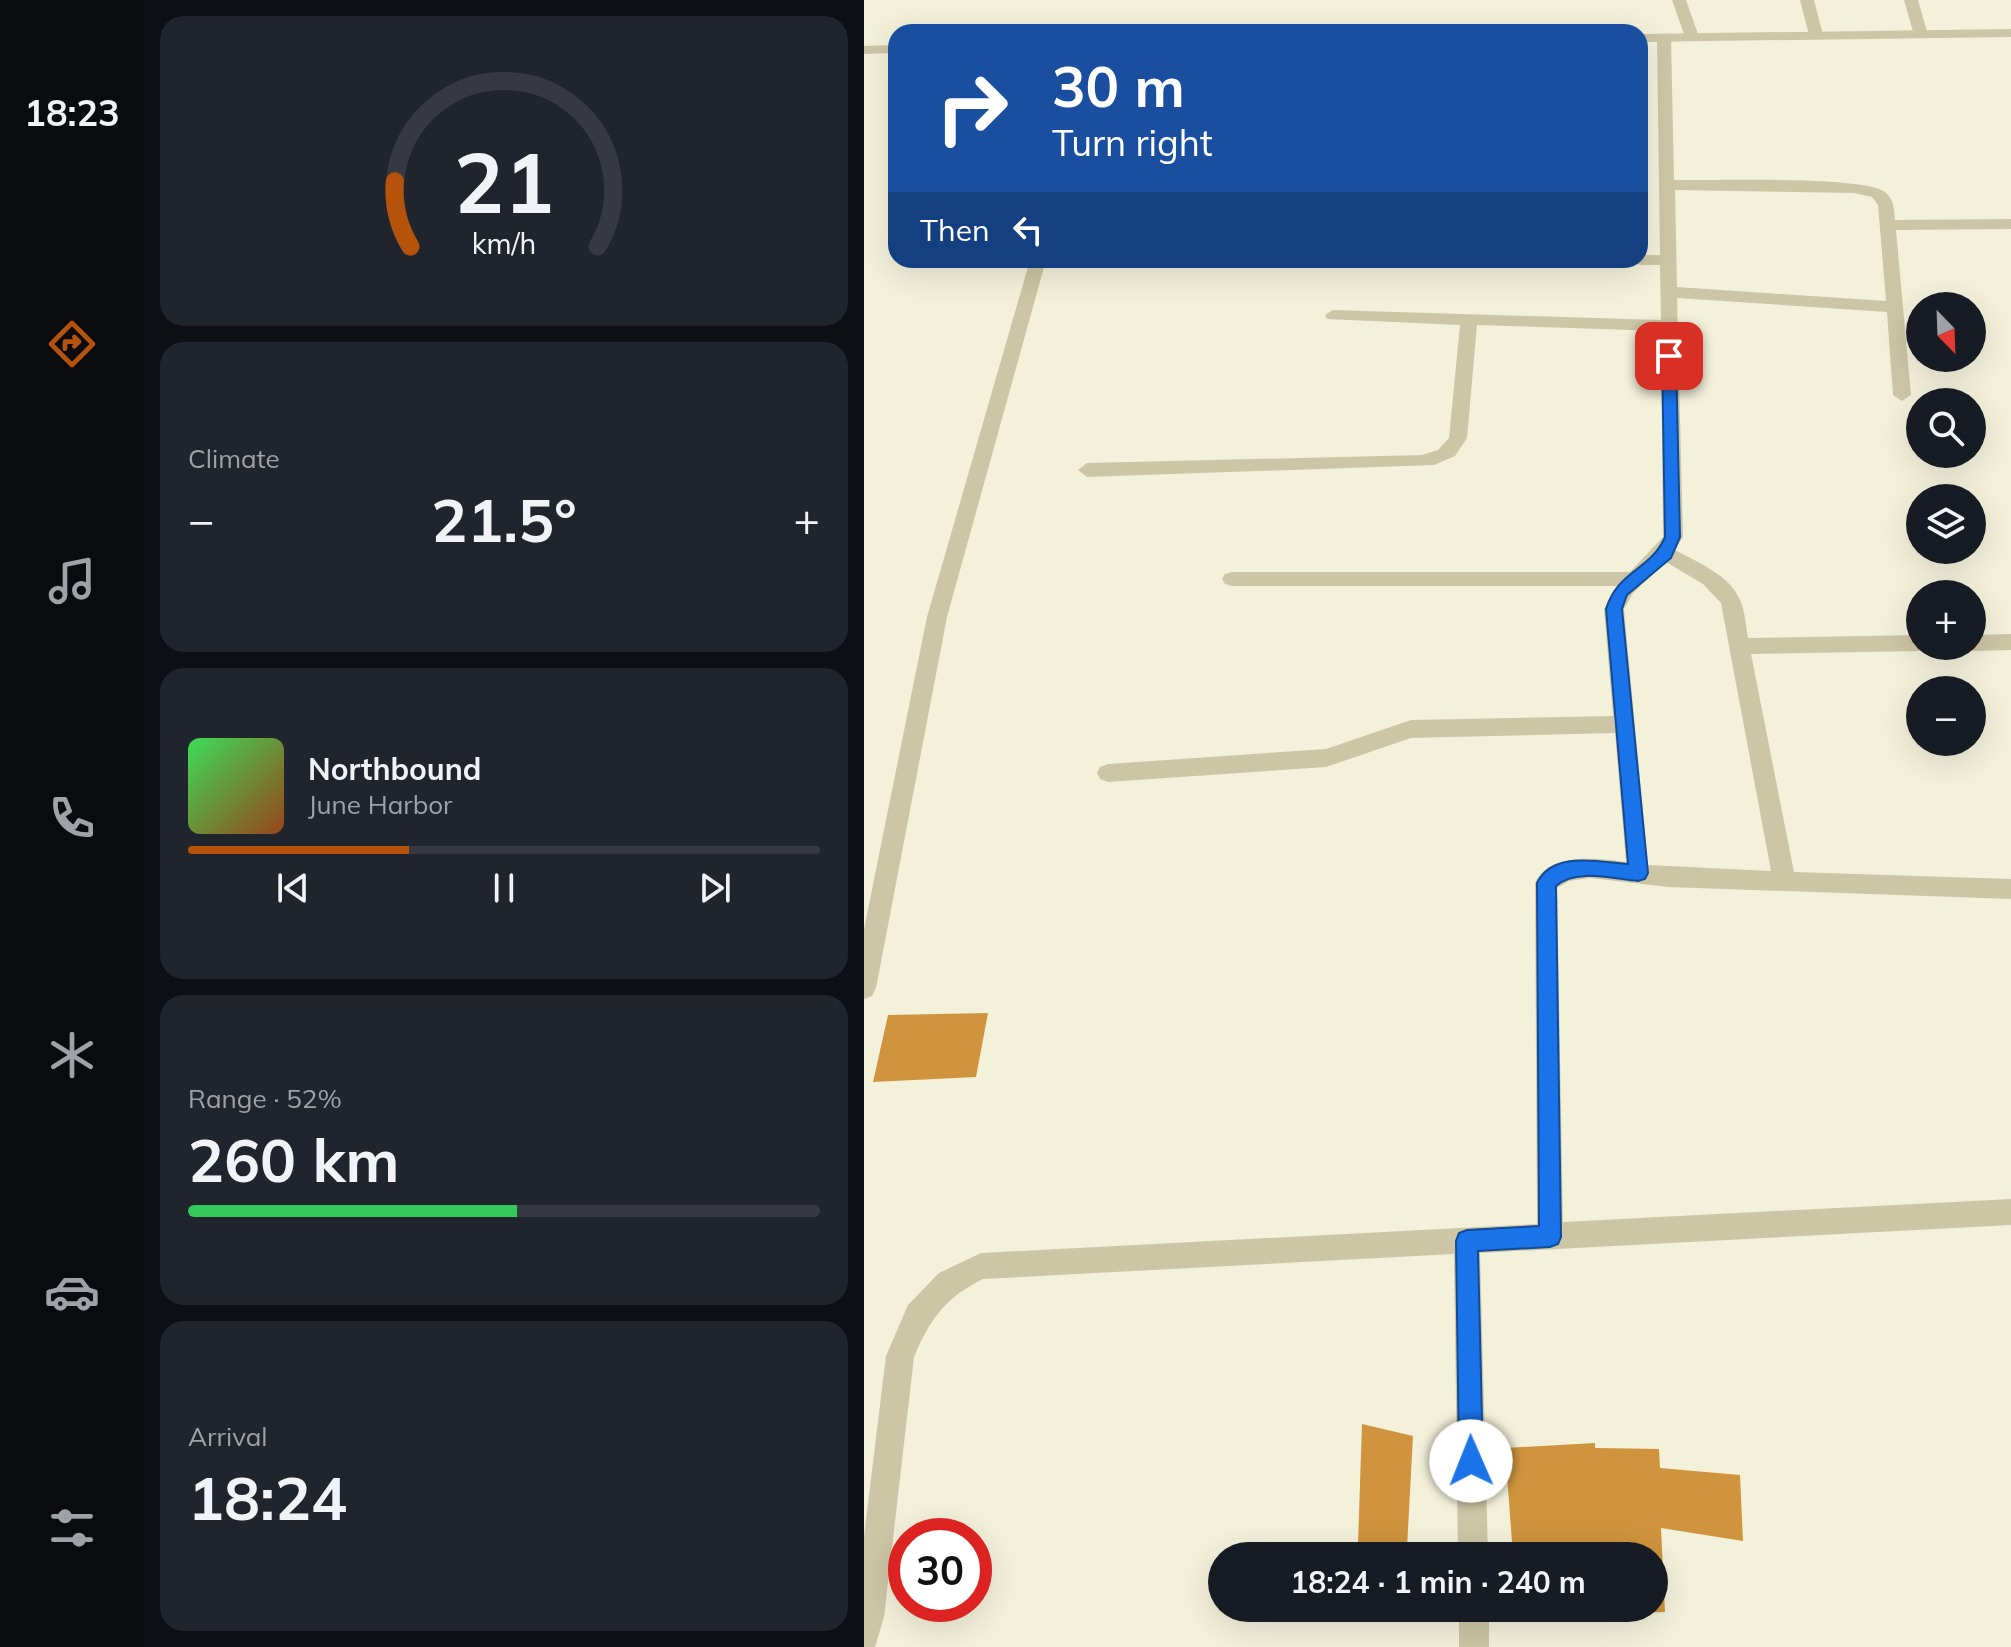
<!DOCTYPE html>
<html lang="en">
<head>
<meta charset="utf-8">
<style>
	body { margin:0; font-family:Mulish,sans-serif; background:#20242c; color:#f1f3f6; height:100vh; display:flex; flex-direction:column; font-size:30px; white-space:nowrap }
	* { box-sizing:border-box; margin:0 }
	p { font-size:26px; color:#9ea1a6 }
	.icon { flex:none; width:44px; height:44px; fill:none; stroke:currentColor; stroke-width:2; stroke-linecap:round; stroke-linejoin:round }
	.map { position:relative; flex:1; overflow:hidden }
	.panel { display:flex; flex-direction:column; gap:16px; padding:16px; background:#0d0f14; width:720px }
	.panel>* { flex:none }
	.hud { position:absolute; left:24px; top:24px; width:760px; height:244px; border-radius:24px; box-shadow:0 8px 32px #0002; background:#1a4fa0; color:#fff; overflow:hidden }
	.needle { width:52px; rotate:157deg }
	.buttons { position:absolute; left:1042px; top:292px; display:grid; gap:16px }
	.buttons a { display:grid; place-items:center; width:80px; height:80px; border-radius:50%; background:#171b24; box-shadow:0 8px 32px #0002; font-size:40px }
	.speed { position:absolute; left:24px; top:1518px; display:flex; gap:16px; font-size:40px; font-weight:700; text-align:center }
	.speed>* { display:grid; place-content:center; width:104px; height:104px; border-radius:50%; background:#171b24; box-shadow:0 8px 32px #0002; line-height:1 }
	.speed .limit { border:12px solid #d22; background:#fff; color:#111 }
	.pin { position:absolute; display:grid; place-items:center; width:68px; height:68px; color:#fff; margin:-34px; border-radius:16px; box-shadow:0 4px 12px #0006 }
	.me { position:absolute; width:88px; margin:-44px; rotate:359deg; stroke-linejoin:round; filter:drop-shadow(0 0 6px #0008) }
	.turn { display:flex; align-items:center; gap:28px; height:168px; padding:0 32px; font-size:36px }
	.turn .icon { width:104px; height:104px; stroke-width:2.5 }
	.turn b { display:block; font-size:56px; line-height:68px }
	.then { display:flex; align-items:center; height:76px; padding:0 32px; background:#0003; gap:16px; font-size:30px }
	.big { font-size:60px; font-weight:700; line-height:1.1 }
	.panel .card { flex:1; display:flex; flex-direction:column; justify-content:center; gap:12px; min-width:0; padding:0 28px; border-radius:24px; background:#20242c }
	.panel .dial { align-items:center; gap:0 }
	.dial svg { height:208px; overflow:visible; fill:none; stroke:#363941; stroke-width:7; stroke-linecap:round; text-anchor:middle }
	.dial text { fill:#f1f3f6; stroke:none }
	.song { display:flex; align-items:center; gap:24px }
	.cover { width:96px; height:96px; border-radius:12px; background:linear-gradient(135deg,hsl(130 70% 55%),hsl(20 70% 35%)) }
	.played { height:8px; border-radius:4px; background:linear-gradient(90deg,#b45309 35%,#363941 35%) }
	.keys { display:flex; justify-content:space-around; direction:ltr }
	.heat { display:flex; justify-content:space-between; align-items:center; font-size:44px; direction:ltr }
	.charge { height:12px; border-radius:6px; background:linear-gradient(90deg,#34c759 52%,#363941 0) }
	.trip { position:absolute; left:344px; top:1542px; width:460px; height:80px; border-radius:40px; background:#171b24; box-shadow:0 8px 32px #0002; font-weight:700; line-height:80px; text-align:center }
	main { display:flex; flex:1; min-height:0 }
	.tabs { display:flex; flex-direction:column; width:144px; justify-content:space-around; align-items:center; background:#090b0e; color:#9ea1a6 }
	.tabs .icon { width:56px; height:56px }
	.tabs .selected { color:#b45309 }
	.tabs b { font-size:36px; color:#f1f3f6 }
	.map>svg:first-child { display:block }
</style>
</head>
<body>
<main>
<nav class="tabs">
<b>18:23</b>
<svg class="icon selected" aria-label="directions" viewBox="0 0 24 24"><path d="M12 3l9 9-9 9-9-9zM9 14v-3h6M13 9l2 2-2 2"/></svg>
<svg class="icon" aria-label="music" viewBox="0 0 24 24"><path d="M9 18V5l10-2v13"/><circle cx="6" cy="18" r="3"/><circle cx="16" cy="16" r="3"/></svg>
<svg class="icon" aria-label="phone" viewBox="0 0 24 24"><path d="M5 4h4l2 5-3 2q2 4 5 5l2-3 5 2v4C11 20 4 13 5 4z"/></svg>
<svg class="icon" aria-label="climate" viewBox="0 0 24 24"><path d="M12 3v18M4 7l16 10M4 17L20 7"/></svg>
<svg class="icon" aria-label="car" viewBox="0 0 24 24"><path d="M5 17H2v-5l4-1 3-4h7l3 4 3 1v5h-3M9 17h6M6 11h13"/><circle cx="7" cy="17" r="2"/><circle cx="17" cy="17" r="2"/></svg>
<svg class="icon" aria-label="filters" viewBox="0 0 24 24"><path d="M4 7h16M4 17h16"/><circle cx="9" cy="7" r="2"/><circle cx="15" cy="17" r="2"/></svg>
</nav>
<section class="panel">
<div class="card dial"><svg viewBox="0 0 100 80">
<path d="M14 69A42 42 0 1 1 86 69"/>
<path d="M14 69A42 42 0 0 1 8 44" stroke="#b45309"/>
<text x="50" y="56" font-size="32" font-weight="700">21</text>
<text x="50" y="72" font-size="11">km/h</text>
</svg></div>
<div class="card"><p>Climate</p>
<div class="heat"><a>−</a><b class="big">21.5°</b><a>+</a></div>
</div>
<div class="card">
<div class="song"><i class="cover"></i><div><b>Northbound</b><p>June Harbor</p></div></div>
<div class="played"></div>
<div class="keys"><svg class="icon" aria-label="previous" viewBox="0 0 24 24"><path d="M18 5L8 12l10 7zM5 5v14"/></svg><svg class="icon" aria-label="pause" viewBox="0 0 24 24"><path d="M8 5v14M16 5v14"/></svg><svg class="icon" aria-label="next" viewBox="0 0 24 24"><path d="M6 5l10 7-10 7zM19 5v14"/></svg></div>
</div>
<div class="card"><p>Range · 52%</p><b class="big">260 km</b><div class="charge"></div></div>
<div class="card"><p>Arrival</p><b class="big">18:24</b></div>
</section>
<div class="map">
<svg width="1147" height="1647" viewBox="0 0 1147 1647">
	<rect width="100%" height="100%" fill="#f4f1db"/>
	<path fill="#cf943d" d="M124,1013l-12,64 -103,5 15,-67z
		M498,1424l51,12 -6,112 -49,-4z
		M731,1443v5l64,1 1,19 80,7 3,66 -82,-13 4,84 -137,5 -1,-9h127v-52h-141l-8,-108z"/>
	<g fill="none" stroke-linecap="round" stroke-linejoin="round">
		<path fill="#cdc6a6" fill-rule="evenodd" d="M808,0h14l13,37 -2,3 -12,-3z
			M936,0h14l9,35 -2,3 -12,-3z
			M1040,0h14l10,35 -2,3 -12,-3z
			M800,34l7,4 3,142c36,1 189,-5 211,12 9,7 9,17 10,28l116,-1v10l-115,1 15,165 -9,6 -9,-6 -6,-83 -210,-14 6,239 -8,13c22,12 55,25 65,50 5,11 6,26 8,38l172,-3v11h8l-8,5 -169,3 43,218 217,7v20l-343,-12 -78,-9 -21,3 -12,7 6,334 448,-23v26l-531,28 8,303h-30l-4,-302 -471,25c-38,19 -53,40 -69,78l-30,260 -9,30h-11v-111l22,-180 22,-51 31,-32 42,-20 556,-29 -2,-341c14,-31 63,-25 91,-21l-11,-129 -204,5 -85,29 -218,15 -8,-3 -3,-6 3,-6 8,-3 218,-15 85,-29 202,-4 -9,-107 13,-23h-385l-7,-2 -3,-5 3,-5 7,-2h398l33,-35 -2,-206 -184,-6 -10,113 -12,18 -21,9 -347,12 -9,-7 9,-7 335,-8 16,-5 11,-12 11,-113 -133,-6 -2,-4 8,-5 328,10 -1,-55h-20l-8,-5h8v-5h20l-3,-217zM811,190l179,3 18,4 6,8 8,96 -209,-14zM802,562l37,22 18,19 50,268 -123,-6 -24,-256 9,-16z
			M166,260h16l-99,357 -71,371 -4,8 -8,3v-70l63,-312z
			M1147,634v16l-39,1 -8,-5h8v-11z
			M595,1608h30v39h-30z"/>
		<path fill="#cdc6a6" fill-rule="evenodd" d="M1147,29v8l-371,5v-8z
			M32,45v8l-32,1v-8z"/>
	</g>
	<path fill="#1a73e8" stroke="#114b97" stroke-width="2" d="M805,351l7,5 4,181 -9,21 -44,37 -5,14 26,264 -3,6 -7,2c-25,-2 -62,-13 -82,5l5,351 -3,7 -8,3 -72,4 5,210 -4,9 -8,3 -9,-3 -3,-9 -3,-220 3,-8 8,-3 72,-4 -2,-343c16,-33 62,-21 91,-19l-22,-255c12,-39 45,-39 59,-72l-3,-181z"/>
</svg>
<div class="buttons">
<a><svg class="needle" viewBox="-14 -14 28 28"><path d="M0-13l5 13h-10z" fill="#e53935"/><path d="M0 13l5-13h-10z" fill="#9ea1a6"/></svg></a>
<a><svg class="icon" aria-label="search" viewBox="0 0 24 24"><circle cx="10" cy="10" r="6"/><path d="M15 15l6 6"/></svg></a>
<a><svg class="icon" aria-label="layers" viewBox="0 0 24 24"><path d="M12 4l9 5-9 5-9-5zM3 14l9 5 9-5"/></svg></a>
<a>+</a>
<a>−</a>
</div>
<div class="speed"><div class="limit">30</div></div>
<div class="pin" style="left:805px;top:356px;background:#d93025"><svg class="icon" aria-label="arrive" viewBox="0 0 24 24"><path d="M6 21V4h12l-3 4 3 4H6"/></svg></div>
<svg class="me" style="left:607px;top:1461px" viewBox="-20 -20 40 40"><circle r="19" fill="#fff"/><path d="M0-13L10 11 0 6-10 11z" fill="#1a73e8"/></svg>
<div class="trip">18:24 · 1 min · 240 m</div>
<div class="hud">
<div class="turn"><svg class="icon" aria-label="right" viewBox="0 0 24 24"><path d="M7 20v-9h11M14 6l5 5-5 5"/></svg><div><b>30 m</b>Turn right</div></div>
<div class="then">Then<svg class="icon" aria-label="left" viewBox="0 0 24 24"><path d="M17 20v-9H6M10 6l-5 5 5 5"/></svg></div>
</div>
</div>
</main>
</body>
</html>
